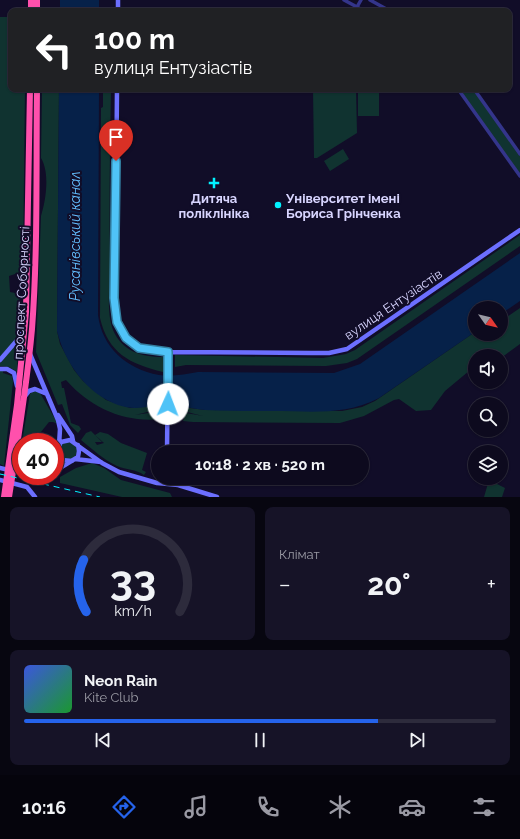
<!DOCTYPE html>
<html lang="uk">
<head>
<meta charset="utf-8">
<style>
	body { margin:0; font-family:Raleway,sans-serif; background:#161327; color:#f1f3f6; height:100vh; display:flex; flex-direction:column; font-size:15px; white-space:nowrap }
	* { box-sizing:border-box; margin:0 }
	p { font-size:13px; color:#9a9aa4 }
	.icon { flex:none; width:22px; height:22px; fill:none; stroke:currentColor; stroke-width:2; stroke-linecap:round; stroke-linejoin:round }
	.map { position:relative; height:497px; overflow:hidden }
	.panel { display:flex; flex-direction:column; gap:10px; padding:10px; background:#070610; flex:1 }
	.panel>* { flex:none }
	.guide { position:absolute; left:8px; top:8px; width:504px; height:84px; border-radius:8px; box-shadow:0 1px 3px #0004,0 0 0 1px #2d2b3c; background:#202124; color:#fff; overflow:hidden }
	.needle { width:26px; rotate:124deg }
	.controls { position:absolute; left:468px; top:301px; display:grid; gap:8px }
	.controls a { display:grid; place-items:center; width:40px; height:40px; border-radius:50%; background:#0d0a1e; box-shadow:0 1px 3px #0004,0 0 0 1px #2d2b3c; font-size:20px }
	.speed { position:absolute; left:12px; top:433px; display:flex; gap:8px; font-size:20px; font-weight:700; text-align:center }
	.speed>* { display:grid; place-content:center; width:52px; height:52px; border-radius:50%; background:#0d0a1e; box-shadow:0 1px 3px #0004,0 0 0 1px #2d2b3c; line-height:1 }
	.speed .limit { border:6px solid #d22; background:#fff; color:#111 }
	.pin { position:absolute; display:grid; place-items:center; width:34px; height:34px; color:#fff; margin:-41px -17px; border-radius:50% 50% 50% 0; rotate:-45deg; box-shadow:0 0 4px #0007 }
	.pin .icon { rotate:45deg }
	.me { position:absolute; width:44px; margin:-22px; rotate:2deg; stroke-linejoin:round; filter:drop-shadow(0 0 3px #0008) }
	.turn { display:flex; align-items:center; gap:14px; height:84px; padding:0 20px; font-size:18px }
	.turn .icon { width:52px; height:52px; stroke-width:2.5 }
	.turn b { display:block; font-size:28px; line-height:34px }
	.big { font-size:30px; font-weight:700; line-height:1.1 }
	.panel .widget { flex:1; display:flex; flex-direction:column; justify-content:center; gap:6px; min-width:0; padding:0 14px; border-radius:8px; background:#161327 }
	.panel .dial { align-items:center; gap:0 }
	.dial svg { height:104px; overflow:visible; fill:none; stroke:#2d2b3c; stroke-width:7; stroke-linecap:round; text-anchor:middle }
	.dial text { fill:#f1f3f6; stroke:none }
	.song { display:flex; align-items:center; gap:12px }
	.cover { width:48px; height:48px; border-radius:6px; background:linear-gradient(135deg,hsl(230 70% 55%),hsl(130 70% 35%)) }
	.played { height:4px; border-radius:2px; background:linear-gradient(90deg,#2563eb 75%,#2d2b3c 75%) }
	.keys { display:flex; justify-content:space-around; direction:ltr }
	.heat { display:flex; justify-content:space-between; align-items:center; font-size:22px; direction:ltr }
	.panel .tiles { flex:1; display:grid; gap:10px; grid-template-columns:1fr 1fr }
	.widget:last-child { grid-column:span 2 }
	.trip { position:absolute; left:151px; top:445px; width:218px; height:40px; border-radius:20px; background:#0d0a1e; box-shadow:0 1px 3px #0004,0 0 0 1px #2d2b3c; font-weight:700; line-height:40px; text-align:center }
	.tab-bar { display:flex; height:64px; justify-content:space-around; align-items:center; background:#05040c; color:#9a9aa4 }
	.tab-bar .icon { width:28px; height:28px }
	.tab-bar .on { color:#2563eb }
	.tab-bar b { font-size:18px; color:#f1f3f6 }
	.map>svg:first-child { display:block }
</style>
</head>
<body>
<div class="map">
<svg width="520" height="497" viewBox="0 0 520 497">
	<rect width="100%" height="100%" fill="#110d28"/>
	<path fill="#103330" d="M0,17h11v72h14l-2,178 -5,6 -9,3 1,16 5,1 7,10 -2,27 -7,13 -13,14z
		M42,89h17l-2,242 3,13 14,26 9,11 23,19 24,8 36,-3 40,5 136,1 20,-4 13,-6 100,-69v2h26v-13l19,-13v36l-19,14v-2h-5l-5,-3 -4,3h-12v10l-30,25 -14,19 -15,1 -17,-12 -5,1 -30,16 -24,7 -147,-1 -10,-1 3,-8 17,3 -28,-7h-15l-25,6 26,-4v8c-37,4 -70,-11 -95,-39l-5,2 1,6h2l7,35 8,3 2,3 -3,4 -8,-8 -8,-21 -4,1 -22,-53 5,-136c5,-16 9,-43 0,-58z
		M101,89h10c-1,59 -2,118 -1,177 0,20 -4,45 3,64 9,21 28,27 50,27v15c-33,-8 -55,-19 -63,-54l1,-210 2,-1v-16z
		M313,89h43l1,44 -40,25h-3z
		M358,89h21v27h-21z
		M458,89h16l46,66v20z
		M343,149l6,10 -19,12 -6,-10z
		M520,235v11l-163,113 -10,4 -21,3 -140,-1 -11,2v-12l148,3 23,-4 9,-4z
		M18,342l-1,30 -8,-5 -9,-1v-3z
		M3,370v3l9,3 1,6 -9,84 -4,-2v-93z
		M34,390l6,3 18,31 -5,-2h-4l-8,10h-5l-3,10h-11l8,-48z
		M91,431l11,11h-7l2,3 7,-2 -9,-8 5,-3 8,2 13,9 26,10 -5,17 4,2 -2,3c-8,-6 -18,-5 -27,-9 -13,-6 -25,-17 -36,-26l5,-7z
		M59 451a9 9 0 1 1 18 0a9 9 0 1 1-18 0Z
		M92,463l12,5 17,12 49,13 2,4h-50l-62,-14v-6l16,-9z
		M489,480l16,8 -3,9h-18z"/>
	<path fill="#062149" d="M60,0h39v11h-39z
		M59,89h40l-1,226c4,32 28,54 61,60 13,2 27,-1 39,-3l136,1 26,-9 160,-111v48l-19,13v-6h-26v24l-96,66c-35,18 -68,13 -107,13 -22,0 -45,0 -67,-1 -12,-1 -24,-5 -36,-5 -19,-1 -31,7 -51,0 -32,-12 -53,-42 -61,-74z"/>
	<path fill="#110d28" d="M163,373h10v34h-10z"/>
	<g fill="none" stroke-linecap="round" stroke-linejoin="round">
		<path stroke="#34358b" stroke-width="3.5" d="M344,0l13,7 4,-7
			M370,0l20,11
			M357,7l7,4
			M458,89l62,87
			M474,89l46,65"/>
		<path stroke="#6c6fff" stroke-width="4.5" d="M118,11v-11
			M117,89l-2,225 2,8 9,16 13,10 7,2 22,2 143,1h18l18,-4 173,-119
			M30,354l28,66 2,9 -1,16
			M0,360l19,-22 4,-9
			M0,369h7l7,4 3,13
			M25,396l4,-5 6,-2 12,5
			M58,415l14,21 1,5
			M57,450l5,10 10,1
			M167,452l1,-100
			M55,455l6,-13 9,-2 32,23 17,9 38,11 21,2 39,12
			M75,459l26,3
			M0,468l21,5
			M55,471l23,-14 1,-6 -1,-6
			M0,480l27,7 8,10"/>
		<path stroke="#ff50ac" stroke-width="6" d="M31,11v-11
			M37,11v-11
			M4,497l13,-92 9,-93 4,-223
			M9,497c9,-56 18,-112 23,-168 6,-80 4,-160 5,-240"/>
		<path stroke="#01f2ff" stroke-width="1" stroke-dasharray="6 5" stroke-linecap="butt" d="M0,474l100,23"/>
	</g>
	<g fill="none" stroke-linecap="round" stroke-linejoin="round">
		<defs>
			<path id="route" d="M116,161l-2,137 3,24 9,16 13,10 29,4v52"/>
		</defs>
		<use href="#route" stroke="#337fa1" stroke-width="10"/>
		<use href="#route" stroke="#4fc3f7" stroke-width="7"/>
	</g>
	<g fill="#01f2ff" stroke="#110d28" stroke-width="1.5">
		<path d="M212 177h4v4h4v4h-4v4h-4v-4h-4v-4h4z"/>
		<circle cx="278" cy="205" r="4"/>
	</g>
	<g text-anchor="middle" stroke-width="4" stroke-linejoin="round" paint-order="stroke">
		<g font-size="13" font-weight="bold" fill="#d8d5ff" stroke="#110d28">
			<text x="214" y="203">Дитяча<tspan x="214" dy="15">поліклініка</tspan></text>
			<text x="286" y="203" text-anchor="start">Університет імені<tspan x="286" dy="15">Бориса Грінченка</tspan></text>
		</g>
		<g font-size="13" fill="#d8d5ff" stroke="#110d28">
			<text transform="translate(21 293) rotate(-87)" y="5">проспект Соборності</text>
			<text transform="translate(393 304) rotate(-34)" y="5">вулиця Ентузіастів</text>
		</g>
		<g font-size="14" font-style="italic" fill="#63beff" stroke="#110d28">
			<text transform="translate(75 236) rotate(-90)" y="5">Русанівський канал</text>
		</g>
	</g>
</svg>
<div class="controls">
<a><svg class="needle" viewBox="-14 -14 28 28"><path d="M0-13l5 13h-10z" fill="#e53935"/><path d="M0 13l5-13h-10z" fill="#9a9aa4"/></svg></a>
<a><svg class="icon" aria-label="sound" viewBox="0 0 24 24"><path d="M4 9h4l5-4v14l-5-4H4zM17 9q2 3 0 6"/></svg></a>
<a><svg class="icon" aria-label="search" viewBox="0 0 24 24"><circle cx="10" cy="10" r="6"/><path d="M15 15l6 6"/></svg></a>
<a><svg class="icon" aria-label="layers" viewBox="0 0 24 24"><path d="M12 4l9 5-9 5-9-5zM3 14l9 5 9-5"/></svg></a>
</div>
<div class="speed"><div class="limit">40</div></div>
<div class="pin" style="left:116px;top:161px;background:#d93025"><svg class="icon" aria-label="arrive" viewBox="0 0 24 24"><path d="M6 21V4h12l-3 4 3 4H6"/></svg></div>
<svg class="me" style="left:168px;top:404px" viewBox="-20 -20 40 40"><circle r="19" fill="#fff"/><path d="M0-13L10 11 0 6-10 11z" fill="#4fc3f7"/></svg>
<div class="trip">10:18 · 2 хв · 520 m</div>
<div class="guide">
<div class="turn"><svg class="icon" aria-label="left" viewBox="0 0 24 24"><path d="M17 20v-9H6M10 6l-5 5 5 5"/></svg><div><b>100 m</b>вулиця Ентузіастів</div></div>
</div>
</div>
<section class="panel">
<div class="tiles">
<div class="widget dial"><svg viewBox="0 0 100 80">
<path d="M14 69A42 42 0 1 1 86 69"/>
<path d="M14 69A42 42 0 0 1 12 29" stroke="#2563eb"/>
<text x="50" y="56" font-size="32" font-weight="700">33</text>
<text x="50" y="72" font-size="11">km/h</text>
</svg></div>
<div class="widget"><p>Клімат</p>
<div class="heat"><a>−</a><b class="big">20°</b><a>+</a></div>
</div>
<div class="widget">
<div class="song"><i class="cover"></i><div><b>Neon Rain</b><p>Kite Club</p></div></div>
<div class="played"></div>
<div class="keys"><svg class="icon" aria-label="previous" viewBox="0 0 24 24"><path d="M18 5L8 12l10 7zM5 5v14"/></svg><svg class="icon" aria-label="pause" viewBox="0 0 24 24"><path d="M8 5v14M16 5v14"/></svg><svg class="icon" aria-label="next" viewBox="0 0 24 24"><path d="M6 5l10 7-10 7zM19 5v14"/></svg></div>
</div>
</div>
</section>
<nav class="tab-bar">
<b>10:16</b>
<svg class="icon on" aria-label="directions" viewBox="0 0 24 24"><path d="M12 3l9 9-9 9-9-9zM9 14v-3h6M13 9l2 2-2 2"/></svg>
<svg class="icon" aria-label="music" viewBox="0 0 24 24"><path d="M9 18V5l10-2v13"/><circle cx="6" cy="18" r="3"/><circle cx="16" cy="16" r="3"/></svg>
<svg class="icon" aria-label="phone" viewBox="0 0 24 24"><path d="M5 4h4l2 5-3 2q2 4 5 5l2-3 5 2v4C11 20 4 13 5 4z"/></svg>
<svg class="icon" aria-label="climate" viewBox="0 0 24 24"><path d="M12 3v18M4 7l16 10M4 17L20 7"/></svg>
<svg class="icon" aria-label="car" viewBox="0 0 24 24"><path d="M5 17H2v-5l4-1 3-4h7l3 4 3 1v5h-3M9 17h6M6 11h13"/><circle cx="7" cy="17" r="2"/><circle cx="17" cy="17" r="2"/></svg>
<svg class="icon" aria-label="filters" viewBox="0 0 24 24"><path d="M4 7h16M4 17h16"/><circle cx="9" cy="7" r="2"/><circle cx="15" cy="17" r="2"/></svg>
</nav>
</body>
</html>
